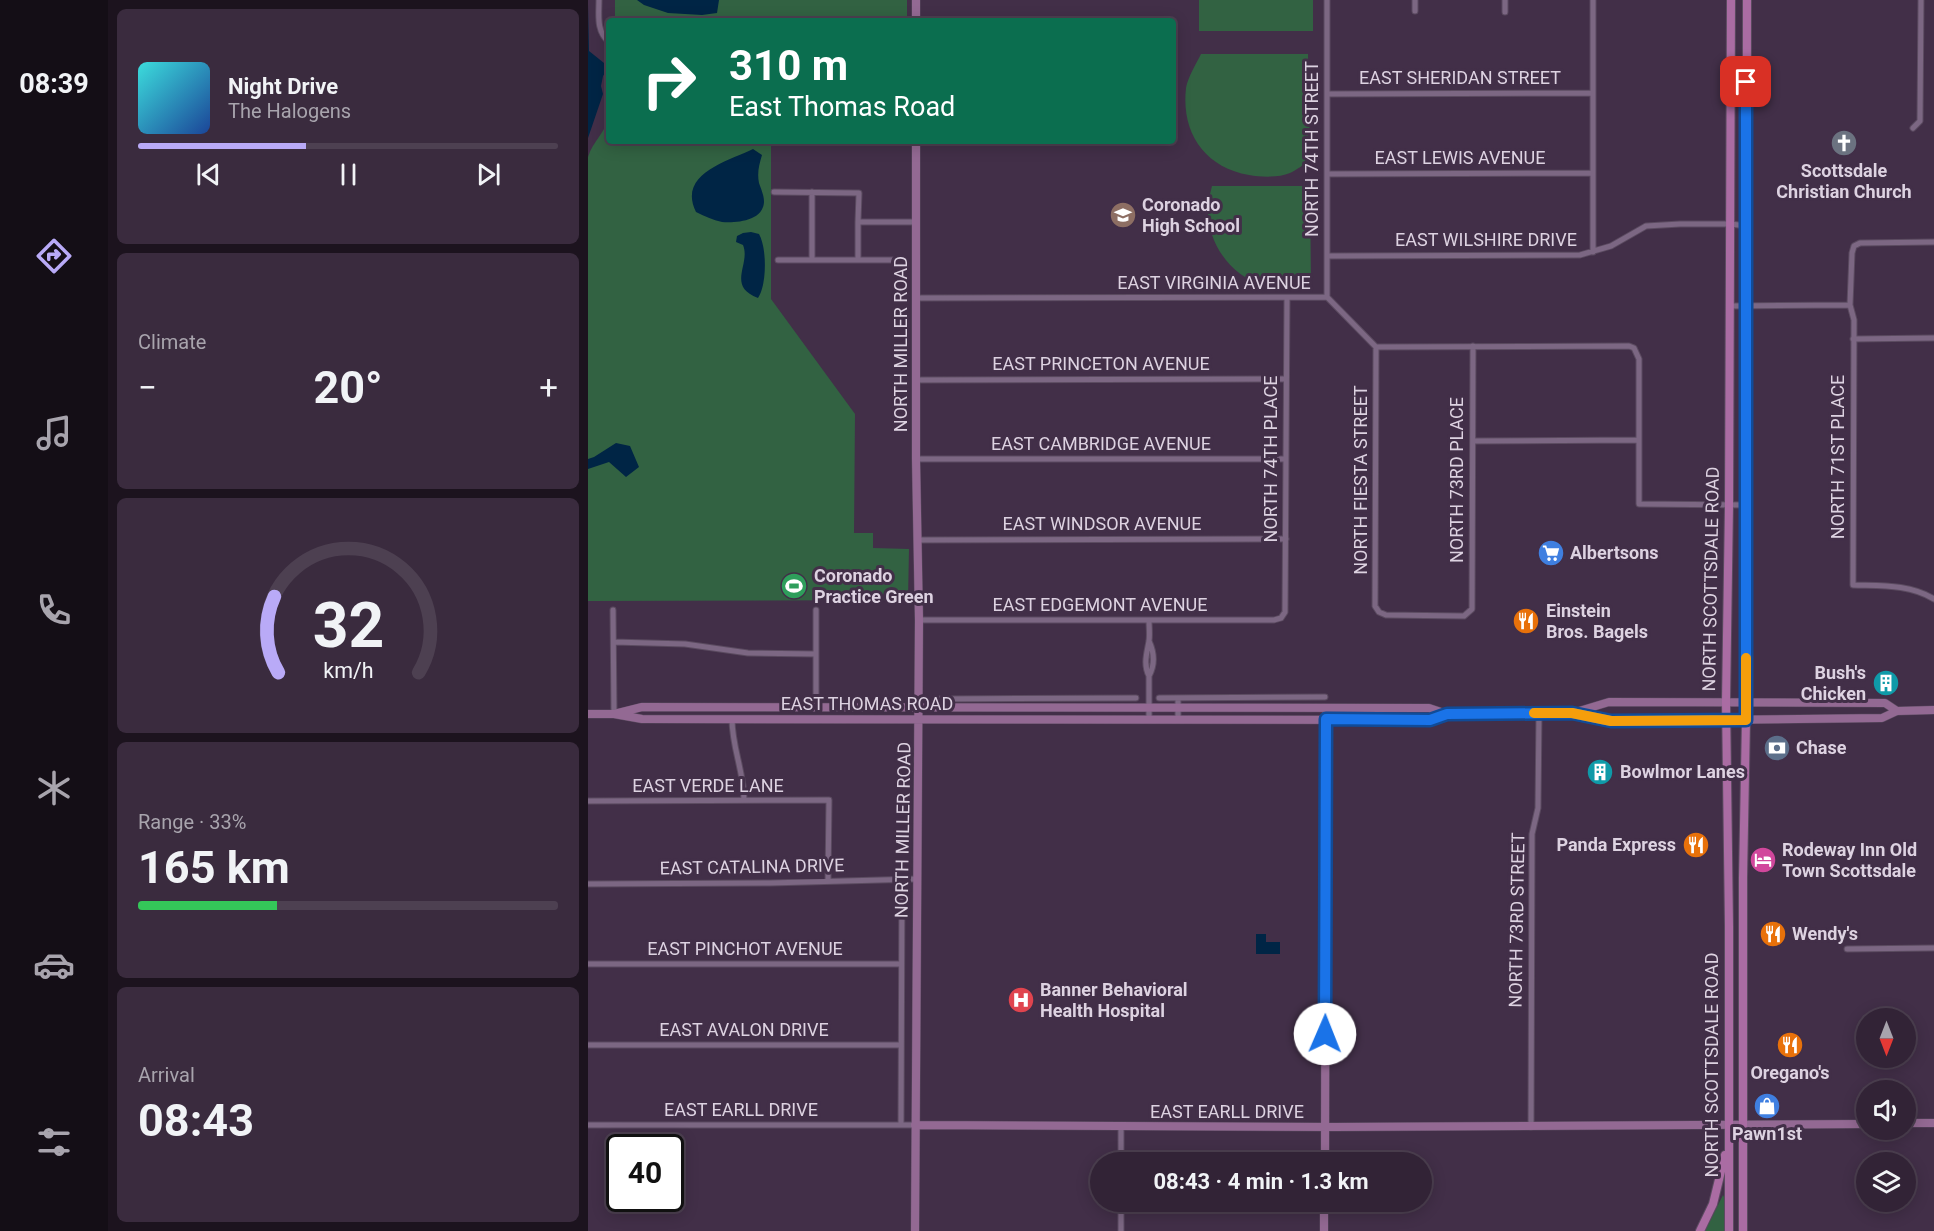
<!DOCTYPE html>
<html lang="en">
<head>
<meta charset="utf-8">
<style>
	body { margin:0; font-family:Roboto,sans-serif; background:#3a2b3e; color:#f1f3f6; height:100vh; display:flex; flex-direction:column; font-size:22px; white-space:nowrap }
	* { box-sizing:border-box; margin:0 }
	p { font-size:20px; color:#a8a4ad }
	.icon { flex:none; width:33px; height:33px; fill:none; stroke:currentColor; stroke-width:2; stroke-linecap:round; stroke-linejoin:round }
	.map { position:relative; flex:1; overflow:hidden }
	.sheet { display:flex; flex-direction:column; gap:9px; padding:9px; background:#1c131e; width:480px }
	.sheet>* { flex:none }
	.top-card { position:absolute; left:18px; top:18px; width:570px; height:126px; border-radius:6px; box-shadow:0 3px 15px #0003,0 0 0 2px #4d4051; background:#0b6e4f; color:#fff; overflow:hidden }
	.needle { width:39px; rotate:180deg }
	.tools { position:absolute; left:1268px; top:1008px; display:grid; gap:12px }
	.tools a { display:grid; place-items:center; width:60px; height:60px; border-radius:50%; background:#322336; box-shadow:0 3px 15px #0003,0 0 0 2px #4d4051; font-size:30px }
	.speed { position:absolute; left:18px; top:1134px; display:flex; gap:12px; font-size:30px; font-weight:700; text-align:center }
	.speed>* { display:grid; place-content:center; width:78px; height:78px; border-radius:50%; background:#322336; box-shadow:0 3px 15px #0003,0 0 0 2px #4d4051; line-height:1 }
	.speed .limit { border:3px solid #111; border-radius:9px; background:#fff; color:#111 }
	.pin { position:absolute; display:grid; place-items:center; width:51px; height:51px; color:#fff; margin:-26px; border-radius:12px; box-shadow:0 3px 9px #0006 }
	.me { position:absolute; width:66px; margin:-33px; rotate:1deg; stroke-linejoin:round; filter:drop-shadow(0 0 4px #0008) }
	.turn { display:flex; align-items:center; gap:21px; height:126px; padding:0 24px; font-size:27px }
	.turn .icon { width:78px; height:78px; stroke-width:2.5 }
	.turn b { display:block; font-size:42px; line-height:51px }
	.big { font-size:45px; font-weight:700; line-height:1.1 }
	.sheet .widget { flex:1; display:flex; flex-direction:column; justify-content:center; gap:9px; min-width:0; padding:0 21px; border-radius:9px; background:#3a2b3e }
	.sheet .dial { align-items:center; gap:0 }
	.dial svg { height:156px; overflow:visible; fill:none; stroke:#4d4051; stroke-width:7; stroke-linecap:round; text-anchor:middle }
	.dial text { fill:#f1f3f6; stroke:none }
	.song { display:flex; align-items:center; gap:18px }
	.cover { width:72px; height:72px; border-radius:9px; background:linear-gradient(135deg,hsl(180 70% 55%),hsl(220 70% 35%)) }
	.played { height:6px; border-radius:3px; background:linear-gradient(90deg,#b9aaf7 40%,#4d4051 40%) }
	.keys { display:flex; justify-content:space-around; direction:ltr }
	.heat { display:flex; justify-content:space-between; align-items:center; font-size:33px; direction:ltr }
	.charge { height:9px; border-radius:4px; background:linear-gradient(90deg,#34c759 33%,#4d4051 0) }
	.trip { position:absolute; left:502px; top:1152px; width:342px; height:60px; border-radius:30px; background:#322336; box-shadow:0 3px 15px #0003,0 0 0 2px #4d4051; font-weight:700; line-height:60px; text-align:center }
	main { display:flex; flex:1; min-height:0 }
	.tab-bar { display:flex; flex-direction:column; width:108px; justify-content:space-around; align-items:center; background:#140e16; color:#a8a4ad }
	.tab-bar .icon { width:42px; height:42px }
	.tab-bar .current { color:#b9aaf7 }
	.tab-bar b { font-size:27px; color:#f1f3f6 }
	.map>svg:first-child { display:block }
</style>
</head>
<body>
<main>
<nav class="tab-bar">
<b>08:39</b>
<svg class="icon current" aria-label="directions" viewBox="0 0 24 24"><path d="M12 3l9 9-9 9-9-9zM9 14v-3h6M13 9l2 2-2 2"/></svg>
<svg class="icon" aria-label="music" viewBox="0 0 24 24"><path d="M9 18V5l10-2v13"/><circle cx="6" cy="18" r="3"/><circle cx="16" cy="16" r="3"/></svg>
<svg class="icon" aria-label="phone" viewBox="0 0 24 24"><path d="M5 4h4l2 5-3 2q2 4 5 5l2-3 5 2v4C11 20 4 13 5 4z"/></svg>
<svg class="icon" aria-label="climate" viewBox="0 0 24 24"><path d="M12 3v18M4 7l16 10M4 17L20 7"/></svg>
<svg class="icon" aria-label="car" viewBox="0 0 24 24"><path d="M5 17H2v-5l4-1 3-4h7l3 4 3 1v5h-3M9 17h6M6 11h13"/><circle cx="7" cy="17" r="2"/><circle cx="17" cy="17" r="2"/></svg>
<svg class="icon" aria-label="filters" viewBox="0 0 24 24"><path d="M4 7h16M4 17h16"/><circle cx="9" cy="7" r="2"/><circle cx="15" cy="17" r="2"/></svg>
</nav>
<section class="sheet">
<div class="widget">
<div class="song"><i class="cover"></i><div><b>Night Drive</b><p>The Halogens</p></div></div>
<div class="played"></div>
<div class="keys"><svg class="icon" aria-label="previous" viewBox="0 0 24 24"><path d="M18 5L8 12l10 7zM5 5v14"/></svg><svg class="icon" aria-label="pause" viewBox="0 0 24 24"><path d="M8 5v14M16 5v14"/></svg><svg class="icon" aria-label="next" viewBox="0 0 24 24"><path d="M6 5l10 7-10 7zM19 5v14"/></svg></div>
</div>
<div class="widget"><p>Climate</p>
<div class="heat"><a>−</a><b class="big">20°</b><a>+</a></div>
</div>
<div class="widget dial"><svg viewBox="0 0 100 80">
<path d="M14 69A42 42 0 1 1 86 69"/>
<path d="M14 69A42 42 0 0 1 12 30" stroke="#b9aaf7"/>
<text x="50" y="56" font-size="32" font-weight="700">32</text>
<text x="50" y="72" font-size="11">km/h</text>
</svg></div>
<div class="widget"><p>Range · 33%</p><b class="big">165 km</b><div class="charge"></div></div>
<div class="widget"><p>Arrival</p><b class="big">08:43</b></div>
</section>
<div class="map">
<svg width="1346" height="1231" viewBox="0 0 1346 1231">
	<rect width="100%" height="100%" fill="#422f48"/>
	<path fill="#326242" d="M27,0h292v21h-292z
		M611,0h114v31h-114z
		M613,54h107l2,106c-6,4 -13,10 -20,13 -12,5 -29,4 -41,2 -45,-8 -68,-43 -63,-87 2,-11 10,-24 15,-34z
		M21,116v25h162v158l84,115 -1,119h19v15l36,1 -1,51 -320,1v-444c5,-16 18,-25 21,-41z
		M624,186h98l1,99c-16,2 -31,4 -47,0 -32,-7 -57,-42 -56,-76 0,-7 2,-15 4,-23z
		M1135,1195l1,2 1,34h-20z"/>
	<path fill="#002545" d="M49,0h82l-2,13 -15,2 -34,-2 -24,-8z
		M0,5l1,46 20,16 -6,9 -2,10 2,8 -15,44z
		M165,149l9,6c-3,10 -5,18 -3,28 2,6 5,12 5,19 -1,19 -27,21 -42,20 -9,-2 -18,-6 -26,-10 -19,-38 32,-51 57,-63z
		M163,232l8,2c8,14 8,51 -1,64 -32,-12 -7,-34 -15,-53l-7,-3 1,-6 6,-3z
		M28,443l14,3 9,21 -13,10 -17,-15 -21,7v-10l6,-2z
		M668,934h10v8h14v12h-24z"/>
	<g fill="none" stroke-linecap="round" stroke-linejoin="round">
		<defs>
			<path id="street" d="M11,0c0,15 -3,31 10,42
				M827,0v11
				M1005,0v252
				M917,12v-12
				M740,94l264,-1
				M1325,128l7,-7 1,-121
				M740,174l265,-1
				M186,192l85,1 -1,29h58
				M1346,242l-74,1 -6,3 -2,7 -2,52 4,15 -1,265c28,1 56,-1 81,14
				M739,256l253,-1 31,-9 35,-20 34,-2h51l15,2
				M190,260h116
				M224,260v-68
				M270,260v-38
				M739,297v-297
				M329,298l410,-1 49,50 253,-1 5,2 5,11v145l107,1
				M1142,306l120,-1
				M1265,339l81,-1
				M788,347l-1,259 4,6 7,3 78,1 8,-7 1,-263
				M328,380l370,-1
				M885,441l165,-1
				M328,459h370
				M330,540l368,-1
				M25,610l1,104
				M228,610v98
				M331,620h355l7,-2 4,-6 2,-314
				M26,642l71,2 63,9 68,1
				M561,676c6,-11 5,-24 0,-35
				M571,698l166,-1
				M590,698v21
				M350,699l198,-1
				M144,719c0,29 12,52 12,81
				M561,719v-43c-6,-12 -2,-23 0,-35 1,-6 0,-14 0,-21
				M0,801l241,-1 -1,80
				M0,884l182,-1 147,-4
				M1259,949l87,-1
				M0,964h313
				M0,1045h312
				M0,1125h327
				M313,1125l1,-246
				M533,1127v35
				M943,1127l1,-293 6,-26 1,-95
				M533,1231v-29"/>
			<path id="secondary" d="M328,21v-21
				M988,712l33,-10 276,1 12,8
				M30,713l24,-6 787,1 18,6
				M0,714h26l28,5 788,1 17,-6 125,-1 39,8 271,-3 15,-7 37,-1
				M1317,1123h29
				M327,1125l419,2 532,-3
				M737,1162l1,-447
				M327,1231l4,-611 -3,-161v-318
				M736,1231v-29"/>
			<path id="primary" d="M1112,1231l13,-27 12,-49
				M1141,1231v-305l-3,-224 3,-197 2,-505
				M1155,1231v-353l3,-158 1,-720"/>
		</defs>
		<use href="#street" stroke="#5b4b60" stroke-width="7"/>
		<use href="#secondary" stroke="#5b4b60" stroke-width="9"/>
		<use href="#primary" stroke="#5b4b60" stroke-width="10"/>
		<use href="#street" stroke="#7c6783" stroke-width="5"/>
		<use href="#secondary" stroke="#936993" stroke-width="8"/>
		<use href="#primary" stroke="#aa6ca3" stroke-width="8"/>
	</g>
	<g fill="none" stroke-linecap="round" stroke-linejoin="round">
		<defs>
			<path id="route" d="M737,1034l1,-315 104,1 17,-6 125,-1 39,8 135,-1v-638"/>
		</defs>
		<use href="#route" stroke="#114b97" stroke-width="15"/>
		<use href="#route" stroke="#1a73e8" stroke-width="10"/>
		<path stroke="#f59e0b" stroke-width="10" d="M946,713h38l39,8 135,-1v-62"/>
	</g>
	<defs>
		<symbol id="church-disc" viewBox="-11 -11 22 22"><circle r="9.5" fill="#6b7280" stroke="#422f48"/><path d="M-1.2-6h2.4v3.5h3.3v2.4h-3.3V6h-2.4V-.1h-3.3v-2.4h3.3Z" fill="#fff"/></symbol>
		<symbol id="school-disc" viewBox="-11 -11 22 22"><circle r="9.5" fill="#8d6e63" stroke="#422f48"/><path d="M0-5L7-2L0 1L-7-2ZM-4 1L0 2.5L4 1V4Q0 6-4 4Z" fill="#fff"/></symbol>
		<symbol id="supermarket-disc" viewBox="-11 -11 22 22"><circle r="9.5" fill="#3f7fe0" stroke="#422f48"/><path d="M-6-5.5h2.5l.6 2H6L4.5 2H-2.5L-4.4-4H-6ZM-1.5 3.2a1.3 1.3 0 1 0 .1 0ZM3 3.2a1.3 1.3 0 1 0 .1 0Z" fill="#fff"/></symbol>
		<symbol id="stadium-disc" viewBox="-11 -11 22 22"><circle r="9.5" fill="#2e9e5b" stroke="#422f48"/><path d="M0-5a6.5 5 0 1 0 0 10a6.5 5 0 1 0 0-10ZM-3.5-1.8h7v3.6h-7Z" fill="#fff"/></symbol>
		<symbol id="restaurant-disc" viewBox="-11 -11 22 22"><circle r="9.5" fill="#e8710a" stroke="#422f48"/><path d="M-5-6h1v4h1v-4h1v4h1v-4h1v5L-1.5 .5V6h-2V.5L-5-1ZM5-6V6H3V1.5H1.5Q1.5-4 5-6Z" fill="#fff"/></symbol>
		<symbol id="building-disc" viewBox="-11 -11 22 22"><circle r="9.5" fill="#0f9aa8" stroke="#422f48"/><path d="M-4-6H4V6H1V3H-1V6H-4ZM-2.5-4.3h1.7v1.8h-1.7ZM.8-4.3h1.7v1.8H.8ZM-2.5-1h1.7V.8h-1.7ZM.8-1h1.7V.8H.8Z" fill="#fff"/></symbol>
		<symbol id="bank-disc" viewBox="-11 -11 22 22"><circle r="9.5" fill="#5c6f8a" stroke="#422f48"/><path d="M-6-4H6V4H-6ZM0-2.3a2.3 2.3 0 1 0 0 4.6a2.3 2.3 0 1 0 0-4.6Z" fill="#fff"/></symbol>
		<symbol id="hotel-disc" viewBox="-11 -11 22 22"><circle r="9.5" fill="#d1479c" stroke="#422f48"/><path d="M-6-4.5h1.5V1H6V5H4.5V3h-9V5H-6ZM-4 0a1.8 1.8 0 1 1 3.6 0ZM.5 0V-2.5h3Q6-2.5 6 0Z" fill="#fff"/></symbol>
		<symbol id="hospital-disc" viewBox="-11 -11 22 22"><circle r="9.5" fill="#e0444e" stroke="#422f48"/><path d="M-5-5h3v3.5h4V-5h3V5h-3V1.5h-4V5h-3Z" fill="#fff"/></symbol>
		<symbol id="shop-disc" viewBox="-11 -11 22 22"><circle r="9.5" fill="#3f7fe0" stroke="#422f48"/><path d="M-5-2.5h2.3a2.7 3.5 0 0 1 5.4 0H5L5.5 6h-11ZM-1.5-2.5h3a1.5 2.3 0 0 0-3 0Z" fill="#fff"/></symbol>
	</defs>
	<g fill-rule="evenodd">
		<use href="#church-disc" x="1241" y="128" width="30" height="30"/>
		<use href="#school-disc" x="520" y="200" width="30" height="30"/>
		<use href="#supermarket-disc" x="948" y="538" width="30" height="30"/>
		<use href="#stadium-disc" x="191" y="571" width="30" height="30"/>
		<use href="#restaurant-disc" x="923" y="606" width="30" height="30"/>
		<use href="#building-disc" x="1283" y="668" width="30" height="30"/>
		<use href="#bank-disc" x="1174" y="733" width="30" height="30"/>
		<use href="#building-disc" x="997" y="757" width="30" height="30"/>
		<use href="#restaurant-disc" x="1093" y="830" width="30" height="30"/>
		<use href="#hotel-disc" x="1160" y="845" width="30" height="30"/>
		<use href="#restaurant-disc" x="1170" y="919" width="30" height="30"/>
		<use href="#hospital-disc" x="418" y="985" width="30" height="30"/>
		<use href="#restaurant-disc" x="1187" y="1030" width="30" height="30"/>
		<use href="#shop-disc" x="1164" y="1091" width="30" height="30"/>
	</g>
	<g text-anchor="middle" stroke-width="6" stroke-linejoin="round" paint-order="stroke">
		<g font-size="18" fill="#ddd2e1" stroke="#422f48">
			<text x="872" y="84">EAST SHERIDAN STREET</text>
			<text transform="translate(724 149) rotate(-90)" y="6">NORTH 74TH STREET</text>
			<text x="872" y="164">EAST LEWIS AVENUE</text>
			<text x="898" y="246">EAST WILSHIRE DRIVE</text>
			<text x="626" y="289">EAST VIRGINIA AVENUE</text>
			<text transform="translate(313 344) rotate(-90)" y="6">NORTH MILLER ROAD</text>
			<text x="513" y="370">EAST PRINCETON AVENUE</text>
			<text x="513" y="450">EAST CAMBRIDGE AVENUE</text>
			<text transform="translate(1250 457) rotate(-90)" y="6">NORTH 71ST PLACE</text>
			<text transform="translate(683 459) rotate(-90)" y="6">NORTH 74TH PLACE</text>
			<text transform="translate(773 480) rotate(-90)" y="6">NORTH FIESTA STREET</text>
			<text transform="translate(869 480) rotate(-90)" y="6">NORTH 73RD PLACE</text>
			<text x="514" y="530">EAST WINDSOR AVENUE</text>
			<text transform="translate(1123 579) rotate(-89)" y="6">NORTH SCOTTSDALE ROAD</text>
			<text x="512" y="611">EAST EDGEMONT AVENUE</text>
			<text x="279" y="710">EAST THOMAS ROAD</text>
			<text x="120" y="792">EAST VERDE LANE</text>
			<text transform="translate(315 830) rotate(-89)" y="6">NORTH MILLER ROAD</text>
			<text transform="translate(164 867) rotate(-1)" y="6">EAST CATALINA DRIVE</text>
			<text transform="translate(929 920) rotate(-89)" y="6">NORTH 73RD STREET</text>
			<text x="157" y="955">EAST PINCHOT AVENUE</text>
			<text x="156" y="1036">EAST AVALON DRIVE</text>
			<text transform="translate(1124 1065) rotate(-90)" y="6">NORTH SCOTTSDALE ROAD</text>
			<text x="153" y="1116">EAST EARLL DRIVE</text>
			<text x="639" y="1118">EAST EARLL DRIVE</text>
		</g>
		<g font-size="18" font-weight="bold" fill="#ddd2e1" stroke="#422f48" text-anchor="start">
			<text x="1256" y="177" text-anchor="middle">Scottsdale<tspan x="1256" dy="21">Christian Church</tspan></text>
			<text x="554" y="211">Coronado<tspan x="554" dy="21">High School</tspan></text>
			<text x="982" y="559">Albertsons</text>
			<text x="226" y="582">Coronado<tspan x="226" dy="21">Practice Green</tspan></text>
			<text x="958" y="617">Einstein<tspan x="958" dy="21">Bros. Bagels</tspan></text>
			<text x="1278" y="679" text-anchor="end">Bush's<tspan x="1278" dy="21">Chicken</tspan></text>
			<text x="1208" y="754">Chase</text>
			<text x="1032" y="778">Bowlmor Lanes</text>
			<text x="1088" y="851" text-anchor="end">Panda Express</text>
			<text x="1194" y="856">Rodeway Inn Old<tspan x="1194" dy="21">Town Scottsdale</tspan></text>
			<text x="1204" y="940">Wendy's</text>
			<text x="452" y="996">Banner Behavioral<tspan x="452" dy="21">Health Hospital</tspan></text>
			<text x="1202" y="1079" text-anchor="middle">Oregano's</text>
			<text x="1179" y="1140" text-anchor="middle">Pawn1st</text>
		</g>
	</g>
</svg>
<div class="tools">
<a><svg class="needle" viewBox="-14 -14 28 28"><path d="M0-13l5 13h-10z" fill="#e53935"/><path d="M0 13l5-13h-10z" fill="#a8a4ad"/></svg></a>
<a><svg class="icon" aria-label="sound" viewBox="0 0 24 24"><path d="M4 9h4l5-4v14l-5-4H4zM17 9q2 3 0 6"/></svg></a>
<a><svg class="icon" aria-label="layers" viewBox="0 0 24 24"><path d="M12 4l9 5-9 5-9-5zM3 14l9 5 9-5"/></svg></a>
</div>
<div class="speed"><div class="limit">40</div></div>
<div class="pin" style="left:1158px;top:82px;background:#d93025"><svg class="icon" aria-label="arrive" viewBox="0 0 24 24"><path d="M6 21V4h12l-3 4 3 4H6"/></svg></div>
<svg class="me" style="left:737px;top:1034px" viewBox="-20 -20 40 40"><circle r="19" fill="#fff"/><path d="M0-13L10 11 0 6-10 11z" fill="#1a73e8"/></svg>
<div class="trip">08:43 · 4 min · 1.3 km</div>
<div class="top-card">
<div class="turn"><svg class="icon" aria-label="right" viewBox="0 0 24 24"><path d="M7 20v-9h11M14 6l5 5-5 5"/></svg><div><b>310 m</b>East Thomas Road</div></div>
</div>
</div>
</main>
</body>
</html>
